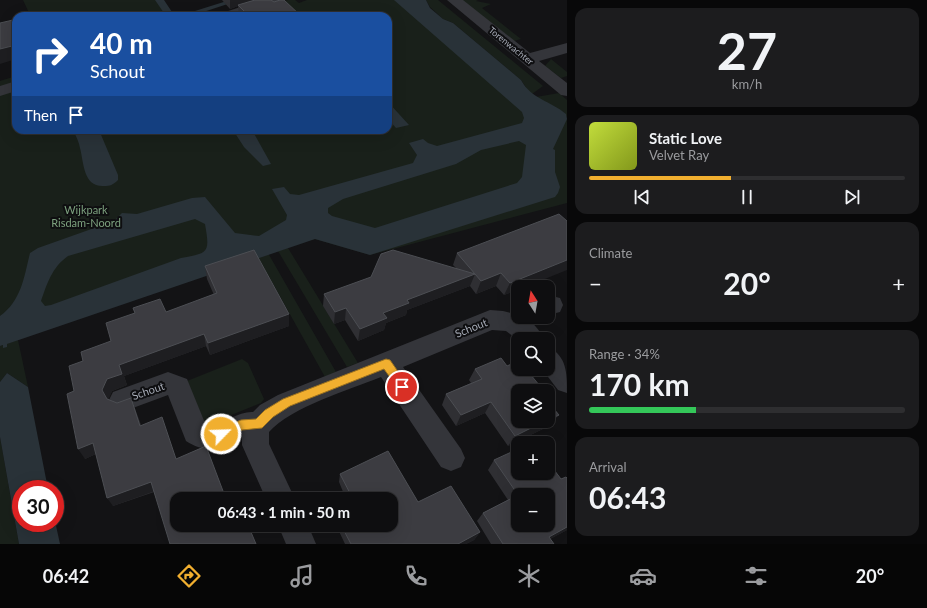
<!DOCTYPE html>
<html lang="en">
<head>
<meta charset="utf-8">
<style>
	body { margin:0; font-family:Lato,sans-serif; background:#1c1c1e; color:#f1f3f6; height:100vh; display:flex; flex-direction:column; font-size:15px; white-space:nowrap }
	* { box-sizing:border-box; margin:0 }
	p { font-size:13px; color:#9b9c9f }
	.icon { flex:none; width:22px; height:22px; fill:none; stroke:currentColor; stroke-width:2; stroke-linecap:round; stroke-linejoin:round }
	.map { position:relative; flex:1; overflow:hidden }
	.side { display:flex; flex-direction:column; gap:8px; padding:8px; background:#080809; width:360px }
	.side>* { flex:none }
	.top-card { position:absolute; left:12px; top:12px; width:380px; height:122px; border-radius:12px; box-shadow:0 4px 16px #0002,0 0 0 1px #2e2e30; background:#1a4fa0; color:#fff; overflow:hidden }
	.needle { width:26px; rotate:349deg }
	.buttons { position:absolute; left:511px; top:280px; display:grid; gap:8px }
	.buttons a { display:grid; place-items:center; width:44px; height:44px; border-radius:8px; background:#0e0e10; box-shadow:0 4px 16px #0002,0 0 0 1px #2e2e30; font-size:20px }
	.speed { position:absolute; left:12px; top:480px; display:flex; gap:8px; font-size:20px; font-weight:700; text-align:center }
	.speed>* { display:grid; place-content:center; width:52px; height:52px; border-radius:50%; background:#0e0e10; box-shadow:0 4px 16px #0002,0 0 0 1px #2e2e30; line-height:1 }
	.speed .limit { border:6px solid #d22; background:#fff; color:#111 }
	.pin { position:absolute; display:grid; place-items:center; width:34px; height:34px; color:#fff; margin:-17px; border:2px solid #fff; border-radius:50%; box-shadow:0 1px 4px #0007 }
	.me { position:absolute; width:44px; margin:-22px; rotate:66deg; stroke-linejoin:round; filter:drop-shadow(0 0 3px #0008) }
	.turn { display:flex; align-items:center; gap:14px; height:84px; padding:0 12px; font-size:18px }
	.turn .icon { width:52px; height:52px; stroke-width:2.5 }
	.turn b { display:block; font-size:28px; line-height:34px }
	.then { display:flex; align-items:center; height:38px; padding:0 12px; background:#0003; gap:8px; font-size:15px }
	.big { font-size:30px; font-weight:700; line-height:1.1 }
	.side .widget { flex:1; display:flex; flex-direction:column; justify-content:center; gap:6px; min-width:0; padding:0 14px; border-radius:12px; background:#1c1c1e }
	.side .dial { align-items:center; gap:0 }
	.dial b { font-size:52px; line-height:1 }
	.song { display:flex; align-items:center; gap:12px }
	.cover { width:48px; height:48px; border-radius:6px; background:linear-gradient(135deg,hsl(70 70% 55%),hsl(70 70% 35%)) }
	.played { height:4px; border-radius:2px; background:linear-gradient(90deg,#f1af2f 45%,#2e2e30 45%) }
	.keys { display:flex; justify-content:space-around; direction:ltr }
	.heat { display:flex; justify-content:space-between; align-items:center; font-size:22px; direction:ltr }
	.charge { height:6px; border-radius:3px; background:linear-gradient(90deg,#34c759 34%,#2e2e30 0) }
	.trip { position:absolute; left:170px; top:492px; width:228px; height:40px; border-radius:12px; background:#0e0e10; box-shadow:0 4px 16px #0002,0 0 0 1px #2e2e30; font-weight:700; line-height:40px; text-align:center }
	.menu { display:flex; height:64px; justify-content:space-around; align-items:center; background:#060606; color:#9b9c9f }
	.menu .icon { width:28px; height:28px }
	.menu .active { color:#f1af2f }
	.menu b { font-size:18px; color:#f1f3f6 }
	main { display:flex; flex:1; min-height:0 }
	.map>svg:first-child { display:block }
</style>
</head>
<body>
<main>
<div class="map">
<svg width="567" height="544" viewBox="0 0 567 544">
	<rect width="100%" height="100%" fill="#131315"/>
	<path fill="#19201a" d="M23,0h137l11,16h-117l-7,-5 -17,4z
		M288,0h7l4,3 8,-3h103l117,89 -6,-9 -68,-57 -10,-4 -13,-12 -4,-7h12l105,86 -11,8 4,3 23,-4 8,7v17l-3,-4 -24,-13 26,20 1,-1v84l-197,52 -55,-16 -315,91v-249l16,-5v54h372v-114h-88l-21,-13z
		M462,0h16l-2,1 15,3 -9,4 39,31 -7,2z
		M551,59l16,13v4l-6,2 -16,-12z
		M288,248l70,115 -11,4 -69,-116z
		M268,253l68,119 -11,5 -67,-120z
		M18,340l10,47 -21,-14 -7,9v-36z
		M242,359l6,4 16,36 -3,4 -52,21h-4l-18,-43z
		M0,437l19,107h-19z"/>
	<path fill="#293238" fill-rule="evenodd" d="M155,0h9l10,15 4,1h-12z
		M230,0h10l-49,16h-12z
		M394,0h32l4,8 13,11 10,4 68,57c10,19 30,21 45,34l1,5 -14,30 2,1v22l5,15 -2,6 -3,4 -185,58 -55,-16 -308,105v3l-4,1v-3l-3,1v-30c21,-15 24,-38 30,-63l8,-5 76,-27 8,-8 15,1 55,-16 13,-1 30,36 24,3 27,-16 1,-5 -15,-26 12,-2 6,7 9,1 114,-32 4,-8 -8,-12 14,-4 5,4 9,3 85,-23 2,-5 -2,-6zM519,141l7,4 -4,32 -5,6 -142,45 -43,-12 -4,-3v-5l15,-9 113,-35 25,-14zM195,219l10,5c5,29 4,29 -24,34l-130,47 -6,1 -4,-5c6,-17 11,-34 27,-45z
		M388,102l21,23 -13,3 -8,-9z
		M73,130h26l19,45v5c-5,5 -8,6 -14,6 -21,1 -20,-23 -24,-38 -1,-6 -4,-12 -7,-18z
		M233,130h19l19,34 -8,2 -19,-19z
		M7,373l21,14 20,102h-27v34h34v-2l5,23h-41l-19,-107v-55z"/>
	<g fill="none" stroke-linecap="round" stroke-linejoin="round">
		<path fill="#34353a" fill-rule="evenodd" d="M262,0h21l-2,3 -39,13h-22l2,-3z
			M447,0h16l67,53 37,-10v10l-28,8 28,22v13l-6,-1z
			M16,81v10l-16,5v-10z
			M552,296l8,2 3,7 -3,7 -12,3v-18z
			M490,310l13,1 15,4v2c12,0 21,12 26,22l-26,1 -12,-9 -14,-1 -89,37 58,82 4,9 -4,9 -10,4 -10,-4 -60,-90c-32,13 -90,30 -112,55v12l26,55h-29l-24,-54v-8c-22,11 -34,18 -56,4l-18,-46 -46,17 -9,-4 -4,-8 4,-8 55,-20 19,7 18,44c12,5 33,-12 48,-11l7,-7 18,-10z
			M548,347c19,9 19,26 19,46l-9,-3 -16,-21h6z
			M278,525h30l8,19h-30z"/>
	</g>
	<path fill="#2f2f33" d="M222,0h49l30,16h-62l-1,-10 -8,3z
		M567,221l-49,66v3l-14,5 -8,-9 -20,8 -6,-8 -63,24 -1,5 -20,8 -2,7 -26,11 -13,-21 -11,4 -11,-18 1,-12 132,-26 -3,-3 4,-12z
		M205,266l84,60 -79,29 -4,-9 -82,30 3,9 -15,6 -4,8 9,4 14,-5 10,27 36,74 79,45 -102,-52 -41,14 -17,-52 -11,5 -11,-68 9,-30 28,-20 24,-28 -2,-5 33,4 48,-17 -7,-16z
		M475,369l43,22 33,34 -43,21 -23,-33 -29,13 -14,-21 4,-11 25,-11 -2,-3z
		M494,460l67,19 6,-1v52l-17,9 4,5h-63l-14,-23 6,-8 25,-13 -20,-30z
		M340,474l78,28 62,30 -6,8 -8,4h-121l-9,-19h55v-26h-45l-7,-17z"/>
	<path fill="#1e1e21" d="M230,0h27l-19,5v1l-8,3z
		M16,45v14l-16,5v-15z
		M567,260v10l-42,17h-7v3l-14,5 6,-12z
		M501,273l-5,13 -20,8 5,-13z
		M475,274l-5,12 -63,24 -1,5 -20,8 -2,7 -26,11 2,-12 23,-16 24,-13z
		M346,308l-1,12 -11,4 1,-12z
		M289,314v12l-79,29 -2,-12z
		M204,334l2,12 -82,30 3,9 -15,6 -4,10 -6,-11 5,-11 12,-14z
		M131,398l4,11 9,27 -4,-10z
		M491,402l-6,11 -29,13 5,-11z
		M559,415l-8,10 -43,21 7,-10 30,-15h3v-1z
		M93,443l5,10 -13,6 -7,-10z
		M151,482l4,9 -42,15 -6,-8z
		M567,527v3l-26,14 8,-7z
		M480,532l-6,8 -8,4h-8z"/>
	<path fill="#3c3c41" stroke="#4c4e53" d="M255,0h16l3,2 6,-2h4l17,16h-52l-11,-11z
		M13,20l3,6v19l-16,4v-26z
		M559,214l8,7v39l-57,23 -9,-10 -20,8 -6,-7 -68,26 2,3 -26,10 4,5 -27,11 -14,-21 -11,4 -11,-18 47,-17 10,-23 12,-4 82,24 -18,-21z
		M254,250l35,64 -81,29 -4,-9 -85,31 3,9 -15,5 -5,11 5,9 10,4 14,-5 9,28 22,-9 14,42 30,-13 20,53h-49v26h71l8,19h-86l-19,-62 -44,16 -14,-55 -15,6 -11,-55 7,-3 -5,-25 14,-5 -2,-9 30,-11 -5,-18 29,-10 -2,-5 27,-9 6,13 51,-19 -12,-27z
		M501,358l6,8 11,-5v8h8l18,22h-26v30h27l-30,15 -24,-34 -30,13 -15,-21 36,-15 -7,-10z
		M548,402l11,13 -11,5z
		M518,449v24h30v-11l13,17 5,-2 1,1v49l-18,10 5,7h-51l-20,-31 35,-18v30h30v-30h-30l-24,-35z
		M388,451l30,51 33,-16 29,46 -22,12h-107l-10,-19h50v-26h-38l-13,-25z"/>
	<path fill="#f1af2f" stroke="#9d721f" d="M386,359l4,1 16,23 2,4 -2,3h-7l-15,-21 -94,37 -17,11 -11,11 -20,2 -21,9 -4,-2 -1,-3 1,-4 24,-10 15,-1 9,-9 18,-11z"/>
	<g text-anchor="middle" stroke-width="4" stroke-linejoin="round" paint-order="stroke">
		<g font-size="9" fill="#a5aab5" stroke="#0e0e10">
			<text transform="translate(511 46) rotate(39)" y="3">Torenwachter</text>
		</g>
		<g font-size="11" fill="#7ca07e" stroke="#0e0e10">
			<text x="86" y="214">Wijkpark<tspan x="86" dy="13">Risdam-Noord</tspan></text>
		</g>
		<g font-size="11" fill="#a5aab5" stroke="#0e0e10">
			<text transform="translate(471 328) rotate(-22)" y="4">Schout</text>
			<text transform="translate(148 391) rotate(-19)" y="4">Schout</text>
		</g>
	</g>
</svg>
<div class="buttons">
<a><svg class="needle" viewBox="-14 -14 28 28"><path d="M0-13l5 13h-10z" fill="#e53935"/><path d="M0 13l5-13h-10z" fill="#9b9c9f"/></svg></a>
<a><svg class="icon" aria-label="search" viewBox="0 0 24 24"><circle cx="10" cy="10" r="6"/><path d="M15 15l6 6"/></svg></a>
<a><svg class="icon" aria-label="layers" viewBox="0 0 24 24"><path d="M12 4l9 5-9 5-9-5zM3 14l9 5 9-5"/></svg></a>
<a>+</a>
<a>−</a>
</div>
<div class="speed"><div class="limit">30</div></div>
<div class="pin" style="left:402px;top:387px;background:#d93025"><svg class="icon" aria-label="arrive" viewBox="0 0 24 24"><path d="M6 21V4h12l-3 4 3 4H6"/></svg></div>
<svg class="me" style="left:221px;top:434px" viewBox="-20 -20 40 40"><circle r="17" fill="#f1af2f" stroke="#fff" stroke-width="3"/><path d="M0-11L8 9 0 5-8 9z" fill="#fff"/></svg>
<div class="trip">06:43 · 1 min · 50 m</div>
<div class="top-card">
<div class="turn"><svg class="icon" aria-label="right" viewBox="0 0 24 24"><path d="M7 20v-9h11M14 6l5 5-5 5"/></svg><div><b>40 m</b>Schout</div></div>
<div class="then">Then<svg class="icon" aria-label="arrive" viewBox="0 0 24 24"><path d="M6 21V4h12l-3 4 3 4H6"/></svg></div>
</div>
</div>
<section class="side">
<div class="widget dial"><b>27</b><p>km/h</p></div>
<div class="widget">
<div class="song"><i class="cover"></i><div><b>Static Love</b><p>Velvet Ray</p></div></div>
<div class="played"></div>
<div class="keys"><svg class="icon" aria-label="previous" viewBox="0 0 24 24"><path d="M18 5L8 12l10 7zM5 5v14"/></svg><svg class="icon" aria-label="pause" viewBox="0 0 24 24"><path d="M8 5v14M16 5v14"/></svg><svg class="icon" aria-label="next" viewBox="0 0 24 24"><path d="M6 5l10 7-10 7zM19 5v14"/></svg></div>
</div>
<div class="widget"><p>Climate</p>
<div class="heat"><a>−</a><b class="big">20°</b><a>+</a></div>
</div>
<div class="widget"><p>Range · 34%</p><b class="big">170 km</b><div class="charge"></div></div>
<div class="widget"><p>Arrival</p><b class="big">06:43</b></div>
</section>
</main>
<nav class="menu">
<b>06:42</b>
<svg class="icon active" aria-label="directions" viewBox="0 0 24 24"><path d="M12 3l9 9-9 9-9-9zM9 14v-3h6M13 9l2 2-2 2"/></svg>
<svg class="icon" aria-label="music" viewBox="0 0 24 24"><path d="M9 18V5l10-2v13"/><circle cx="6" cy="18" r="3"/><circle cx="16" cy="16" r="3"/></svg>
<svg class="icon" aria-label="phone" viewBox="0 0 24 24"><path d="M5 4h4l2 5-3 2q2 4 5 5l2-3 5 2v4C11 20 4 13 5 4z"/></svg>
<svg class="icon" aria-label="climate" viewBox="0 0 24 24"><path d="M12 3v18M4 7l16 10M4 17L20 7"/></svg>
<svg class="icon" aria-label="car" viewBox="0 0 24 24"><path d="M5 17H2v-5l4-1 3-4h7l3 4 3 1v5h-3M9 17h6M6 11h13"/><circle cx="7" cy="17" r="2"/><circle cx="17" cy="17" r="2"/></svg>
<svg class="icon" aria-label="filters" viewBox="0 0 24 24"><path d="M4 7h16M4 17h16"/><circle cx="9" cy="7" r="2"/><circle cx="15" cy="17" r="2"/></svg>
<b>20°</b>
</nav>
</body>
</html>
